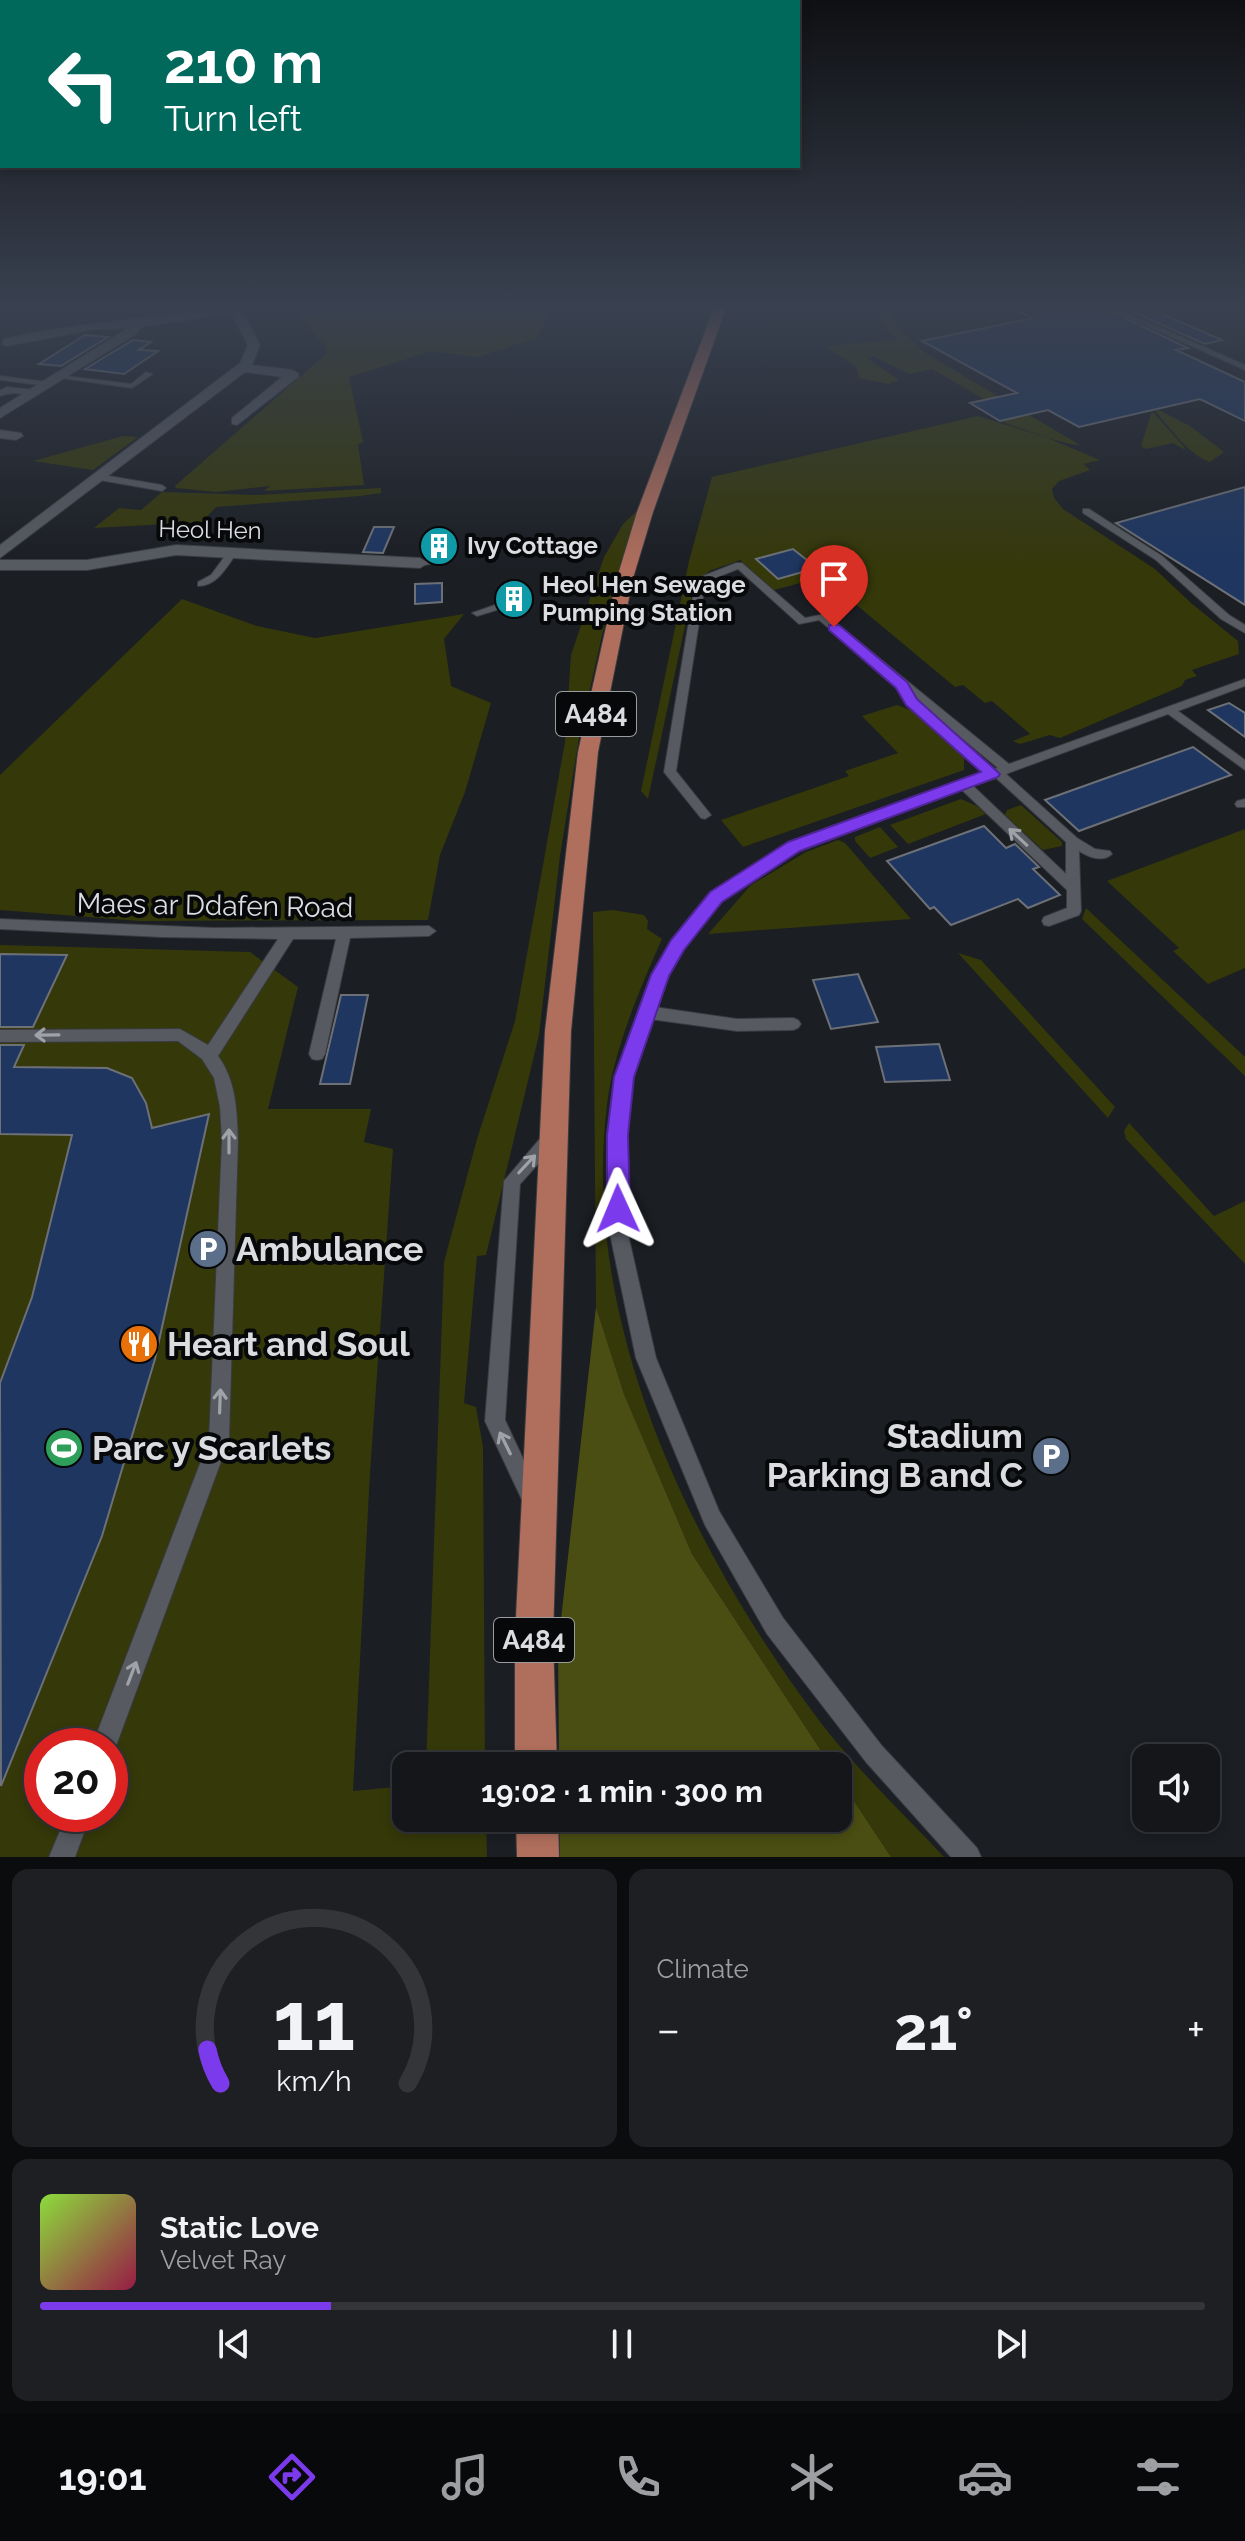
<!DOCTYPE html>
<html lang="en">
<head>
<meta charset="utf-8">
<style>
	body { margin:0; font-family:Raleway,sans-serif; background:#1d1f23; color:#f1f3f6; height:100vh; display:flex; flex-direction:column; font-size:30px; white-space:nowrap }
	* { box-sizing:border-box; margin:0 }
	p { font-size:26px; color:#9d9fa2 }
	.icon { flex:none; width:44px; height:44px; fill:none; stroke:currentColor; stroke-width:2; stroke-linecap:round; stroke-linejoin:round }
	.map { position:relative; height:1857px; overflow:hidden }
	.drawer { display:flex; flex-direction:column; gap:12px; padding:12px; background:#0b0c0e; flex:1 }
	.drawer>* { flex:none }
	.top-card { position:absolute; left:0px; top:0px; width:800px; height:168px; box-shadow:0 4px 12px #0003,0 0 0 2px #333539; background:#00695c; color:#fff; overflow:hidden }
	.buttons { position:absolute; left:1132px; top:1744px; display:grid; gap:16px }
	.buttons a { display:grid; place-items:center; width:88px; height:88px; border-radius:16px; background:#14161a; box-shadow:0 4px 12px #0003,0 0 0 2px #333539; font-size:40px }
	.speed { position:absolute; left:24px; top:1728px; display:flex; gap:16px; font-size:40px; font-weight:700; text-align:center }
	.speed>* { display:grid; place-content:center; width:104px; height:104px; border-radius:50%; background:#14161a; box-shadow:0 4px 12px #0003,0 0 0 2px #333539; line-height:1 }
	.speed .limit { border:12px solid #d22; background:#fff; color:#111 }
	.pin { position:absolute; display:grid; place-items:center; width:68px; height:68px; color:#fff; margin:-82px -34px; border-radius:50% 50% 50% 0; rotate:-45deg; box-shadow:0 0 8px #0007 }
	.pin .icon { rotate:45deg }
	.me { position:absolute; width:88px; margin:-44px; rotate:359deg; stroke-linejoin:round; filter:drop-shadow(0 0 6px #0008) }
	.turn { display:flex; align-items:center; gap:28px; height:168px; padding:0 32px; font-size:36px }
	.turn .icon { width:104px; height:104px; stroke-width:2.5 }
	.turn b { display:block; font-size:56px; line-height:68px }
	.big { font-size:60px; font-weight:700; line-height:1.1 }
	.drawer .tile { flex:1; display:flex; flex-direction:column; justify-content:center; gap:12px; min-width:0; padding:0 28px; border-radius:16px; background:#1d1f23 }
	.drawer .dial { align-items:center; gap:0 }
	.dial svg { height:208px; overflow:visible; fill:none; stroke:#333539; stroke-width:7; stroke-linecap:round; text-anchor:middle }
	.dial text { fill:#f1f3f6; stroke:none }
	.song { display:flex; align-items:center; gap:24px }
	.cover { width:96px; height:96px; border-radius:12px; background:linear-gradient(135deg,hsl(90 70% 55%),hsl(340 70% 35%)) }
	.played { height:8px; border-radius:4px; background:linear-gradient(90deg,#7c3aed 25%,#333539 25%) }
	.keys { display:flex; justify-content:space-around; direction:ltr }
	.heat { display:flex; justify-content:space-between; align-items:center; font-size:44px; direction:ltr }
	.drawer .tiles { flex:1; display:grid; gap:12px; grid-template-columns:1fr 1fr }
	.tile:last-child { grid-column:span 2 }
	.trip { position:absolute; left:392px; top:1752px; width:460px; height:80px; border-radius:16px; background:#14161a; box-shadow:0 4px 12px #0003,0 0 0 2px #333539; font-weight:700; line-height:80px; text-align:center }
	.tab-bar { display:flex; height:128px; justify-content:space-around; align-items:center; background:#08090a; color:#9d9fa2 }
	.tab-bar .icon { width:56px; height:56px }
	.tab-bar .on { color:#7c3aed }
	.tab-bar b { font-size:36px; color:#f1f3f6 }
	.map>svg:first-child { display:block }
</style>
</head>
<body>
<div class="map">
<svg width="1245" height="1857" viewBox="0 0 1245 1857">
	<rect width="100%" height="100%" fill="#1b1e23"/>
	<path fill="#353809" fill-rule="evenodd" d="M331,308h219l-12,30 -60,19 -47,-6 -82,26 14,65 -5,2 6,41 -100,6 6,-5 -54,6 -40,-4 -1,-2 152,-133 -2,-7 -27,-31z
		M876,308h12l8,16 26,27 158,94c-10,2 -66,-19 -80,-24l15,-4 -83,-48 -23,5 -36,-18 -5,3 31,21 -10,4 -30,-6 -3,-11 -30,-21 71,-7 -17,-17z
		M1159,410l31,16 34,26 -14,10c-23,-8 -39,-34 -55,-51z
		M1152,411l33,37v2l-12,-7 -27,6 -5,-3z
		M978,416l70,22 52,22 -16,4 6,6 -31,11 -7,8 2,9 9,11 92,60 36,34 47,38 1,13 -47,16 5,6 -12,4 -3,6 -122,52 -10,-3 -30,9 -7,-3 17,-7 -38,-33 -7,2 -22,-18 -8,2 -132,-110 -49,13 -34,-30 -31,11 -16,18 -45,210 -7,-8 48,-230 23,-84z
		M123,436l15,1 -45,33 -60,-9z
		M381,488v5l-21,3 -144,11 -14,15 -108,6 25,-20 22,2 21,-18 96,3z
		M639,509l-34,113 -26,116 -19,118 -21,179 -53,220 -9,1 -13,147 12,4 7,40 2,319h-59l18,-504 33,-123 38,-118 50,-279 6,-87 33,-98 19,-33z
		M182,599l75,27 58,12 149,-24 -20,25 7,47 40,17 -26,89 -25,63 -12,65 -289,1 -139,-11v-135z
		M897,705l16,6 51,46v13l-221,77 -22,-27 128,-44 -4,-5 53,-18 -36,-37z
		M961,799l16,7 9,8 -78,30 -18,-19z
		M1021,805l41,37v4l-19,4 -38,-35 2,-5z
		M880,827l18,20 -28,11 -15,-17v-4z
		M1245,829v139l-37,16 -35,-33 6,-3 -72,-67z
		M838,840l7,3 66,76 -203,15 43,-49 55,-33z
		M1086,908l159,149v19l-163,-157z
		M613,910l31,5 4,6 -1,8 15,10c-22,49 -49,113 -55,166 -27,216 84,445 211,614 37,49 84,93 126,138h-53l-53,-80v-11h-7l-139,-212 -68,-160 -28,-87 -3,-389v-6z
		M0,945l250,7 48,35 -30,122h103l-7,33 29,7 -23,324 -17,318 53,-5v32h80l1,39h-487zM42,1746h68v68h-68z
		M958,953l23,7 134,147 -7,11z
		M1129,1123l85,93 31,-15v63l-119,-125 -2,-8z"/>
	<path fill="#4a4e12" d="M596,1307l28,87 68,160 139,212h-272l-1,-120z
		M838,1777l53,80h-331l-1,-39h279z"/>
	<path fill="#1e3660" stroke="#6d7177" stroke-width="2" d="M1012,308h92l84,40 -12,2 69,32v39l-45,-22 -121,28 -31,-17 -48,11 -30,-18 47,-10 -95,-52 111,-23z
		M1124,308h24l74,32 -17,4z
		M85,335l23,2 -47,29 -22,-2z
		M133,340l18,2 -12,8 19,1 -34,23 -39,-5z
		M1245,487v118l-129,-82z
		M374,527h20l-11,26 -20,-1z
		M793,549l24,19 -39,11 -22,-20z
		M442,583v19l-27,2v-20z
		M1229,703l16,10v24l-37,-27z
		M1193,747l38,28 -152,56 -34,-31z
		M984,826l22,22 9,-4 24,23 -6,2 27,26 -32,13 -10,-9 -67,26 -17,-18 -4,2 -43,-48z
		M0,954l67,1 -34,72h-33z
		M858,974l20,48 -47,7 -18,-49z
		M341,995h27l-18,89h-30z
		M939,1044l11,36 -65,2 -9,-35z
		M0,1045h24l-10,22 93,1 25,10 14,25 6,25 57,-14 -54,245 -53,177 -101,250 -1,-403 32,-86 40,-162 -72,-1z"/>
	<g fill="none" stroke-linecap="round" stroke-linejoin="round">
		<defs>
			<path id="lane" d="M1107,308h9l129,57v5z
				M146,372l7,2 -21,14 -78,-11 4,-2 73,9z
				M0,376l48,6 4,2 -4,2 -48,-6z
				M7,387l27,3 4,2c-13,6 -21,-3 -38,4v-6z
				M97,474l65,11 4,3 -4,3 -68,-12v-4z
				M1083,509h6l73,47 67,59 16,10v8l-24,-14 -65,-59 -73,-47z
				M228,552l8,2c-10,14 -19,32 -38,32v-4l13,-7z
				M442,556l3,1v4l-25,5 -5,-3z
				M736,563h6l63,55 20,-4 184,150 236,-85v7l-67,25 67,49v10l-77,-56 -162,60 71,64 18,11 15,2 2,3c-9,9 -24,3 -33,-3l2,60 -2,4 -30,11 -5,-1 -2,-4 2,-4 23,-9v-18l-105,-100 -163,60 -78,50 -39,49 -15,27 -13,31 83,12 56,-1 5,2 3,4 -3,4 -5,2 -56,1 -87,-12 -18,58 -7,58 3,99 28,124 63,153 64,107 99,128 95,102 4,9h-30l-85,-95 -99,-128 -62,-109 -69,-167 -26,-124 -1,-99 7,-58 22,-65 15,-37 19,-34 39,-47 78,-50 195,-71 -77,-70 -10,-15 2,-2 -80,-66 -20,4 -61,-55 -28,11 -6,10 -28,181 35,44 -6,4 -4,-1 -37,-46 30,-182 9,-14zM921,704l77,64 -4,1zM996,778l70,64v32l-93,-88z
				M509,600l5,3 -1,2 -36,11 -5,-3z
				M1245,799v8h-8l-2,-3 2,-3z
				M0,919l214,9 215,-2 7,5 -7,5 -79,2 -25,116 -3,5 -5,1 -5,-1 -3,-5 27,-115h-43l-75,117c18,24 19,55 20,84l-9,300 -113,306 -6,9v-9h-18l117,-306 13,-300 -2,-33 -6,-29 -12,-19 -24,-18 -178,1v-12l180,-1 28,16 70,-106 -117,-2 -161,-8z
				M550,1132l6,2 2,5 -2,5 -36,40 -15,236 35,75 -3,7 -7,3 -7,-3 -38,-81 19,-240 40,-47z
				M67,1814h24l-16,43h-26z"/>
			<path id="street" d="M218,308h30l-6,3 18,34 -8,20 41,5 6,4 -1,3 -61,48 -5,-1v-6l50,-41 -37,-5 -245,186v-13l240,-182 8,-18 -17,-32 -90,14 -5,7 -136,84v-10l128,-80 -32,1 -89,17 -4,-1v-6c71,-16 143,-20 215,-31z
				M0,430l21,3 2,3 -7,4 -16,-2z
				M176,545l244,13 8,5 -8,5 -244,-13 -89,15h-87v-10h87z"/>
			<path id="primary" d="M714,308h12l-73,204 -20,66 -35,174 -27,279 -18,606 4,129h-42v-129l30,-606 33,-279 39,-174 20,-66z
				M516,1818h42l1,39h-42z"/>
		</defs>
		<use href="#lane" stroke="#393b40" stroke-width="2"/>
		<use href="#street" stroke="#393b40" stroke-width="2"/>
		<use href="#primary" stroke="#393b40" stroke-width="2"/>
		<use href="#lane" fill="#575b61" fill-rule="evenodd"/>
		<use href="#street" fill="#575b61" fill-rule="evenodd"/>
		<use href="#primary" fill="#b06e5c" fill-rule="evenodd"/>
	</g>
	<defs><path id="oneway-shaft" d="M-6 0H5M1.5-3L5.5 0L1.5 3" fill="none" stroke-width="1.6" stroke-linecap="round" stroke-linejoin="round" transform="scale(2)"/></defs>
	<g stroke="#9fa2a7">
		<use href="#oneway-shaft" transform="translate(1018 837) rotate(-137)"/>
		<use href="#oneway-shaft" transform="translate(47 1035) rotate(179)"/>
		<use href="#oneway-shaft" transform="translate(229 1141) rotate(-90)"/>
		<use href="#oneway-shaft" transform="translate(527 1164) rotate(-47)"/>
		<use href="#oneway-shaft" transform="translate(220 1401) rotate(-88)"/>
		<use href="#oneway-shaft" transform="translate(505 1443) rotate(-116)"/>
		<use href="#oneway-shaft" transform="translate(132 1673) rotate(-69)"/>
	</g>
	<linearGradient id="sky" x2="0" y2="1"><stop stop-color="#0f1013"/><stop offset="0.54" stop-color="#394150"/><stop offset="1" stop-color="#394150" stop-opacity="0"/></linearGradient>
	<rect width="1245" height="568" fill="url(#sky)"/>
	<path fill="#7c3aed" stroke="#51269a" stroke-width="2" d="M829,625h10l68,57 10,17 83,75 -2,3 -198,74 -78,51 -38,48 -15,26 -35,101 -6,58 2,74 -4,8 -8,3 -8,-3 -3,-8v-74l7,-58 37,-102 20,-35 39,-48 78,-50 193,-70 -75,-67 -10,-17 -67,-58z"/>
	<defs>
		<symbol id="building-disc" viewBox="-11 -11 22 22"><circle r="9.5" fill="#0f9aa8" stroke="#07080a"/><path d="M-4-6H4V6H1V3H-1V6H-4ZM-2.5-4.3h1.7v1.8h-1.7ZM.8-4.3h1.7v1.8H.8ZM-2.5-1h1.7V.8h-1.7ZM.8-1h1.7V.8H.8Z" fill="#fff"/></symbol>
		<symbol id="parking-disc" viewBox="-11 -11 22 22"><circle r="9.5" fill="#5c6f8a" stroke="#07080a"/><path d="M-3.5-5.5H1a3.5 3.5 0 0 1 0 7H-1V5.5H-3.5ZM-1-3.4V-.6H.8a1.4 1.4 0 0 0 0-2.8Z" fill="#fff"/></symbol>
		<symbol id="restaurant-disc" viewBox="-11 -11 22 22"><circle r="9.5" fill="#e8710a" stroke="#07080a"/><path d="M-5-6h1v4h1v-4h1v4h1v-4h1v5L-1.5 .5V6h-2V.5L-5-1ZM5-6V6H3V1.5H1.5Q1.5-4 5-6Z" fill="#fff"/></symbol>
		<symbol id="stadium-disc" viewBox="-11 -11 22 22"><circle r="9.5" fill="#2e9e5b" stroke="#07080a"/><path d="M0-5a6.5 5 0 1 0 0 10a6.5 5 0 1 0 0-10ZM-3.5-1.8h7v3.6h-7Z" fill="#fff"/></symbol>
	</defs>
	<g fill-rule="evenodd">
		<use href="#building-disc" x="417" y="524" width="44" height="44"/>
		<use href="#building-disc" x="492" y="577" width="44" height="44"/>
		<use href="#parking-disc" x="186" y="1227" width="44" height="44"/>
		<use href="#restaurant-disc" x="117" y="1322" width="44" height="44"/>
		<use href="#stadium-disc" x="42" y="1426" width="44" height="44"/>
		<use href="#parking-disc" x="1029" y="1434" width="44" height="44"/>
	</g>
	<g text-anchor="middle" stroke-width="8" stroke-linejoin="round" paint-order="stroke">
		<g font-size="24" fill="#dadce0" stroke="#07080a">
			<text transform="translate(210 530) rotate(1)" y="8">Heol Hen</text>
		</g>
		<g font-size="24" font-weight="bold" fill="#dadce0" stroke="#07080a" text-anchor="start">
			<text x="467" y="554">Ivy Cottage</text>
			<text x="542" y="593">Heol Hen Sewage<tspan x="542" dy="28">Pumping Station</tspan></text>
		</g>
		<g fill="#07080a" stroke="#9b9ca0" stroke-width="2">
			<rect x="556" y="692" width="80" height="44" rx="6"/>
			<rect x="494" y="1618" width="80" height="44" rx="6"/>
		</g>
		<g font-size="26" font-weight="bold" fill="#dadce0">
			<text x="596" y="723">A484</text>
			<text x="534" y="1649">A484</text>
		</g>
		<g font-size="28" fill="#dadce0" stroke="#07080a">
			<text transform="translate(215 905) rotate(1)" y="10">Maes ar Ddafen Road</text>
		</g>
		<g font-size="34" font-weight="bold" fill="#dadce0" stroke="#07080a" text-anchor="start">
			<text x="236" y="1261">Ambulance</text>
			<text x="167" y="1356">Heart and Soul</text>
			<text x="1023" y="1448" text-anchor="end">Stadium<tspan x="1023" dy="39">Parking B and C</tspan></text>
			<text x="92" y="1460">Parc y Scarlets</text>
		</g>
	</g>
</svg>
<div class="buttons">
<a><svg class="icon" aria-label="sound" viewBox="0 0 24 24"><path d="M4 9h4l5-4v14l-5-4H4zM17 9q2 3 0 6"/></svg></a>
</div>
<div class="speed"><div class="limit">20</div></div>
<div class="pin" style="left:834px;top:627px;background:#d93025"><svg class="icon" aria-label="arrive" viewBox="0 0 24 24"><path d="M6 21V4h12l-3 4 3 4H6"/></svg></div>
<svg class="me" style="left:618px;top:1209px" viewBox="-20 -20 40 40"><path d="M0-17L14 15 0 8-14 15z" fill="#7c3aed" stroke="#fff" stroke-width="4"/></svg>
<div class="trip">19:02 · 1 min · 300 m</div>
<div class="top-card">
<div class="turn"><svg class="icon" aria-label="left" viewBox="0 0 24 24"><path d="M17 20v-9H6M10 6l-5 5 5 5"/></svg><div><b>210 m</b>Turn left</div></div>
</div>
</div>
<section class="drawer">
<div class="tiles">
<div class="tile dial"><svg viewBox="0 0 100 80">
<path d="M14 69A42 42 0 1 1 86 69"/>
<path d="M14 69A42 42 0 0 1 9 56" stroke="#7c3aed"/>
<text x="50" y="56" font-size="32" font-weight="700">11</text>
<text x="50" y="72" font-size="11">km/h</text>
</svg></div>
<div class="tile"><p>Climate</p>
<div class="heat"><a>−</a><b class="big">21°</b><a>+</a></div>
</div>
<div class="tile">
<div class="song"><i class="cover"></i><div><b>Static Love</b><p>Velvet Ray</p></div></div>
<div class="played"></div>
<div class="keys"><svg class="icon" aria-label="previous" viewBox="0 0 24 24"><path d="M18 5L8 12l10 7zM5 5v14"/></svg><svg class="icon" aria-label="pause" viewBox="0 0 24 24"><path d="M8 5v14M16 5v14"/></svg><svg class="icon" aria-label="next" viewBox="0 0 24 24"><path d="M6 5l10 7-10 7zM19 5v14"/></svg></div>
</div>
</div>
</section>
<nav class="tab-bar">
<b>19:01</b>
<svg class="icon on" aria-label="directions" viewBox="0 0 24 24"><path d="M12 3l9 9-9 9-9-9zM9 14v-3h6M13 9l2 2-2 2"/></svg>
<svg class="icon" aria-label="music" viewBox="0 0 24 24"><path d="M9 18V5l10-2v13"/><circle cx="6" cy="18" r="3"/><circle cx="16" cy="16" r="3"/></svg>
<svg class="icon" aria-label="phone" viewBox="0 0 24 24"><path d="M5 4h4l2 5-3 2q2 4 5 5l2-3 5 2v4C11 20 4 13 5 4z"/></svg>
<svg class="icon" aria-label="climate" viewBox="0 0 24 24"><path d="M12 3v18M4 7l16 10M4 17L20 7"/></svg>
<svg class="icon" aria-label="car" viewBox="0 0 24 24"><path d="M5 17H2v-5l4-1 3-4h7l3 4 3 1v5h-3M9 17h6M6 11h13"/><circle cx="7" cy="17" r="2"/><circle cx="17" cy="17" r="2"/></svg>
<svg class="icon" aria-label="filters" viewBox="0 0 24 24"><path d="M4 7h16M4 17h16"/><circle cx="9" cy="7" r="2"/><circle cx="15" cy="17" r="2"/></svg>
</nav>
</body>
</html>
